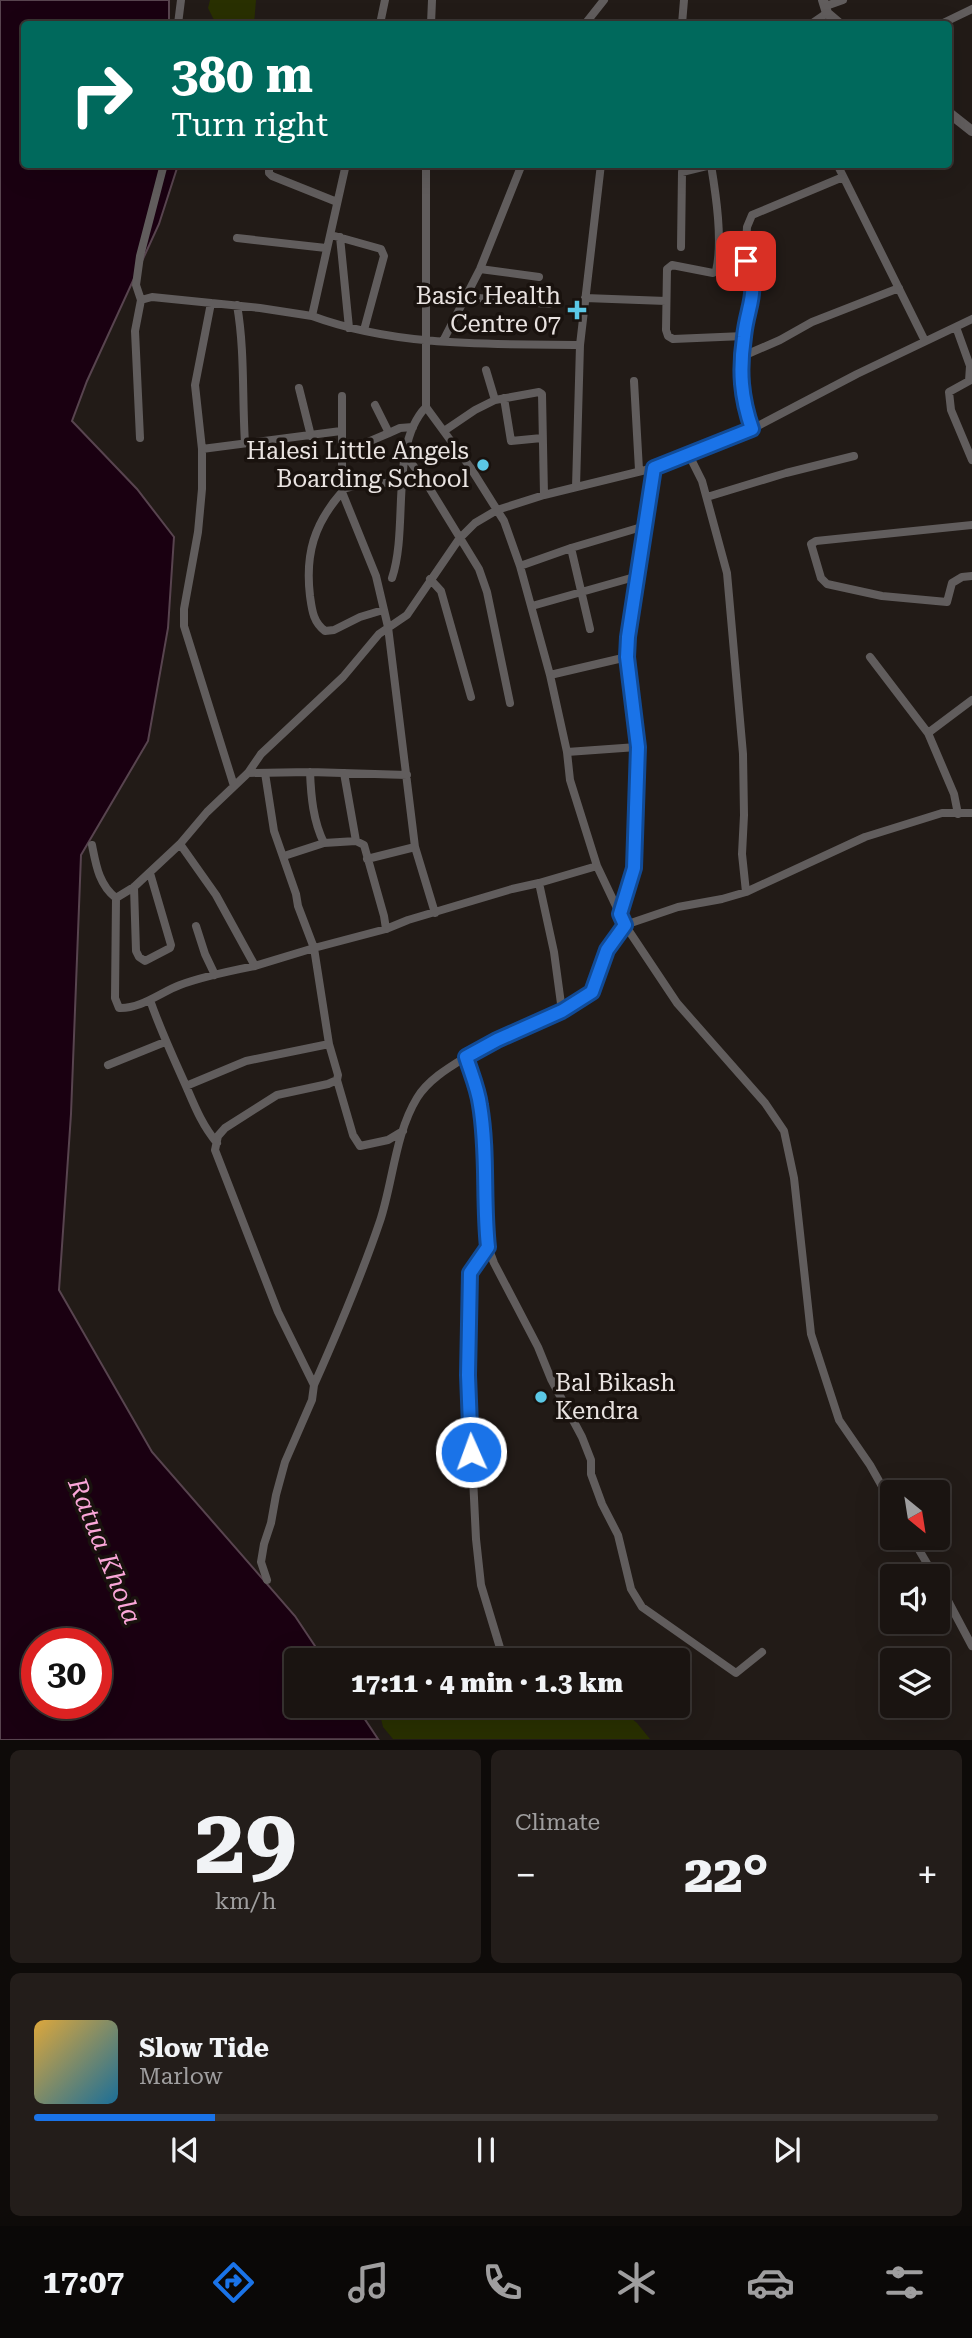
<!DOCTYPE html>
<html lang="en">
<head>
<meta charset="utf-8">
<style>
	body { margin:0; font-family:"Roboto Serif",serif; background:#231d1a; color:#f1f3f6; height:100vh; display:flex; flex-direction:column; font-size:26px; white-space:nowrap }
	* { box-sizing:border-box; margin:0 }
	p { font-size:23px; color:#9f9e9f }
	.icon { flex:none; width:38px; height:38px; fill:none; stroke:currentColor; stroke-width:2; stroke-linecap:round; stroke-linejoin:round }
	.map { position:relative; height:1740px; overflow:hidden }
	.sheet { display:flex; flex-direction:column; gap:10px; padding:10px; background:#0e0b09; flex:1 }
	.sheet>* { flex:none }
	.top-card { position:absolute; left:21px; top:21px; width:931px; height:147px; border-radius:7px; box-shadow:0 7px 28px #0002,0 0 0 2px #383331; background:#00695c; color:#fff; overflow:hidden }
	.needle { width:46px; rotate:150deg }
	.fabs { position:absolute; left:880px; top:1480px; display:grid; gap:14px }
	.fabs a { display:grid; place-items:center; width:70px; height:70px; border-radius:7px; background:#1a1411; box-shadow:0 7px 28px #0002,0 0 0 2px #383331; font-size:35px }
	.speed { position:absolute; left:21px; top:1628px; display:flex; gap:14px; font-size:35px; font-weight:700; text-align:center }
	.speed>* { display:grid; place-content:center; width:91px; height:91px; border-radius:50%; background:#1a1411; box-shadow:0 7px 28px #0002,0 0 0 2px #383331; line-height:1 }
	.speed .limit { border:10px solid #d22; background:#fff; color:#111 }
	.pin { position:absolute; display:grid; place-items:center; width:60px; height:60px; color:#fff; margin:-30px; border-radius:14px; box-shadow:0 4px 10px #0006 }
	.me { position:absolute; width:77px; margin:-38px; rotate:358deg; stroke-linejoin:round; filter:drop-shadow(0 0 5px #0008) }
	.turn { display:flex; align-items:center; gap:24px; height:147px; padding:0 35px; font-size:32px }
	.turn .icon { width:91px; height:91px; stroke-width:2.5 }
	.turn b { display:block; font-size:49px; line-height:60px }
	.big { font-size:52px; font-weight:800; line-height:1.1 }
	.sheet .tile { flex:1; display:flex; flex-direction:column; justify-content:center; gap:10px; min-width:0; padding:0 24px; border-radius:10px; background:#231d1a }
	.sheet .dial { align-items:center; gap:0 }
	.dial b { font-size:91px; line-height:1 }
	.song { display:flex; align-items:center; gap:21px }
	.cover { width:84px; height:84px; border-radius:10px; background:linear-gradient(135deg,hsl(40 70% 55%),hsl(200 70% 35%)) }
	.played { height:7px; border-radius:4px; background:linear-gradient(90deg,#1a73e8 20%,#383331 20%) }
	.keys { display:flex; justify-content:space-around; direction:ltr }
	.heat { display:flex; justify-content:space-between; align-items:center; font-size:38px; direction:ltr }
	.sheet .tiles { flex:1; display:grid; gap:10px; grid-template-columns:1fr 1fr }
	.tile:last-child { grid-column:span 2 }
	.trip { position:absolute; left:284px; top:1648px; width:406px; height:70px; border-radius:7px; background:#1a1411; box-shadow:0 7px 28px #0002,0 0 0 2px #383331; font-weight:800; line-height:70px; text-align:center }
	.dock { display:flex; height:112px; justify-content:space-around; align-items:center; background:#0a0807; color:#9f9e9f }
	.dock .icon { width:49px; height:49px }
	.dock .selected { color:#1a73e8 }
	.dock b { font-size:32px; color:#f1f3f6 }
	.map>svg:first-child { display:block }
</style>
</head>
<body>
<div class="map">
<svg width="972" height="1740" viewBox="0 0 972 1740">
	<rect width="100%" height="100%" fill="#221b17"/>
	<path fill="#293000" d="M210,0h46l-2,24h-38l-8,-16z
		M453,1650h25l20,11h-134l7,-3z
		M378,1706h238l21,17 13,16h-257l-10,-12z"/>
	<path fill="#1a0011" stroke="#58444f" stroke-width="2" fill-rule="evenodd" d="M0,0h169v24h-145v140l154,1 -19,59 -72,157 -15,40 65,68 37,48 -6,91 -20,113 -67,114 -10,259 -12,176 93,162 143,164 30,45h-29v45h60l22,33 -378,1zM37,1643h59v60h-59z"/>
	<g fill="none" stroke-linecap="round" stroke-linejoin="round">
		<path stroke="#615d5d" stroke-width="8" d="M826,6l17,-6
			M178,24l3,-24
			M380,24l5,-24
			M431,24l1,-24
			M585,24l19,-24
			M682,24l2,-24
			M811,24l16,-11
			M941,24l31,-15
			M269,164v9l3,3 65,26
			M346,164l-34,152c84,31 178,28 268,29
			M426,164v243l44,60 27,43 47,-15 110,-27 98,-39 105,-55 115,-55
			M837,164l88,177
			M711,165c5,30 12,76 5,106l-3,2 -41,-8 -5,4 -1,61 2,6 5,3 71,-3
			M331,235l50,14 3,7 -20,74
			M340,237l9,91
			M237,238l89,10
			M681,247l1,-75 33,-8
			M718,262l27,-1
			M480,269l59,8
			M467,297l82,7
			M585,298l81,3
			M141,300l-5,-15 4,-29 24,-92
			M211,303l-16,82 7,64v40l-4,43 -14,77v17l50,160
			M237,305c8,46 5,92 8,138
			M956,327l14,39 -1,15 -20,11 2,18 21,50
			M443,341l37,-72 42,-105
			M743,356l37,-16 32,-18 87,-34
			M486,370l9,30
			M634,381l5,89
			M299,388l12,48
			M342,396v96l34,84 12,51 27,220 20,66
			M504,398l7,43 31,-3
			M375,405l14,28 11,-5 13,-1
			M752,429l-8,-25 -3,-19 3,-49 10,-50 -9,-25 2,-34 5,-12 91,-38
			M444,431l31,-21 20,-10 44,-8 3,2 2,101
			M140,438l-5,-107 6,-31 11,-3 108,11 52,8
			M202,449l139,-18
			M342,453l47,-20
			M405,454l25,35 49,80 8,23 23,111
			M689,455l13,26 25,92 16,181 1,61 -2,39 4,38
			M576,487l4,-142 21,-181
			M342,489l24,-6h37
			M342,492c-28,32 -37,62 -32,104 2,14 3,26 15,35l9,-1 26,-13 23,-7
			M707,497l79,-24 68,-17
			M972,525l-156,16 -5,3 10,34 6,6 55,12 65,6 5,-19 10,-6 10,-1
			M571,548l19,81
			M520,566l51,-18 74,-22
			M392,578c17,-50 -3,-133 34,-171
			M430,579l11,12 30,106
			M532,606l106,-30
			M870,657l58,76 26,61 4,20
			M550,675l77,-18
			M928,733l44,-33
			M567,752l70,-5
			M310,772c1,24 3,49 14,71l32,-2 8,4 20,71 2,13
			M248,773l62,-1 97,3
			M344,773l12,68
			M180,844l36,51 39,71 59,-18 -16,-42 -2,-12 -22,-63 -9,-58
			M92,845c4,20 7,40 24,53
			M284,856l40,-13
			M367,859l48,-12
			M539,883l15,69 8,59
			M134,887l2,64 3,6 6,4 25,-13 1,-3 -21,-72
			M116,898l18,-11 46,-43 27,-32 41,-39 13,-19 82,-77 36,-43 28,-19 52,-76 16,-16 22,-13 7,11 16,45 30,109 17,77 3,28 27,86 28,59 52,78 88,100 19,28 10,47 17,156 28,86 31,45 22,39
			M116,898l-1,100 4,10c22,1 42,-16 61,-23 24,-9 50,-14 75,-19
			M620,914l14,-46 3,-121 -10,-90 1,-20 26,-169
			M196,926l9,28 10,21
			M150,1000c10,29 23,57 36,86 9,21 16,39 31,57
			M108,1065l57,-23
			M337,1080l16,55 7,11 28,-6 15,-9
			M186,1086l60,-25 83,-17
			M488,1247l6,16 44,84 13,32 31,58 9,23v14l11,30 16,31 13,54 11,18 94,66 26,-21
			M314,1385c24,-54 47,-108 66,-164 13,-39 15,-87 37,-123 11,-18 31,-30 49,-41
			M912,1538l23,39
			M267,1580l-6,-18 3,-18 7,-21 5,-28 9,-33 27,-62 2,-15 -36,-73 -63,-162 3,-14 7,-8 52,-33 51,-11 9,-4 1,-5 -9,-31 -15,-96 72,-19 22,-9 104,-31 27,-6 58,-17
			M938,1582l34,64
			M504,1661l-23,-76 -5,-46 -8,-164 2,-102 18,-26c-5,-47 0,-95 -8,-142 -2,-16 -9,-32 -14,-48l31,-17 65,-29 30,-19 15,-42 18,-25 53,-18 44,-8 24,-7 119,-55 77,-24h30
			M517,1706l1,5"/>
		<path stroke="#615d5d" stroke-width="10" d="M823,0l4,13 13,11
			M948,112l24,19"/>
	</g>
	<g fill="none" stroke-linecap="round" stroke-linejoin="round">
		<defs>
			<path id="route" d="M471,1452l-3,-77 2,-102 18,-26c-5,-47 0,-95 -8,-142 -2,-16 -9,-32 -14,-48l31,-17 65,-29 30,-19 15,-42 18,-25 -5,-11 14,-46 4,-121 -11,-90 1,-20 26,-169 98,-39c-11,-32 -13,-58 -8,-92 3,-32 16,-44 2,-76"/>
		</defs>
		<use href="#route" stroke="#114b97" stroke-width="18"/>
		<use href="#route" stroke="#1a73e8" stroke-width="12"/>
	</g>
	<g fill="#5bc8e6" stroke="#19120e" stroke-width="2.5">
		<path d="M573.5 299.5h7v7h7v7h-7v7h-7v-7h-7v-7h7z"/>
		<circle cx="483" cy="465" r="7"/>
		<circle cx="541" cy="1397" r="7"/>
	</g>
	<g text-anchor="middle" stroke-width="7" stroke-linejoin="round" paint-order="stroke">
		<g font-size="24" fill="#e9e3e1" stroke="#19120e" text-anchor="end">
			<text x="561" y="304">Basic Health<tspan x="561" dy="28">Centre 07</tspan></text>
			<text x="469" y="459">Halesi Little Angels<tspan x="469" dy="28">Boarding School</tspan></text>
			<text x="555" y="1391" text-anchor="start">Bal Bikash<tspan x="555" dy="28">Kendra</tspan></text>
		</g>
		<g font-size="26" font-style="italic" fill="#faa6d8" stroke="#19120e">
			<text transform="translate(105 1551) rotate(68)" y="9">Ratua Khola</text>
		</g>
	</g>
</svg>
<div class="fabs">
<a><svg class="needle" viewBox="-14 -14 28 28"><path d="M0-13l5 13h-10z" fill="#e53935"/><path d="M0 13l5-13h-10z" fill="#9f9e9f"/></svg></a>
<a><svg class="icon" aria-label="sound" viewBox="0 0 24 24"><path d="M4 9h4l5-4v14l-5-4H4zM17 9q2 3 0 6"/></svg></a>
<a><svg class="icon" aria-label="layers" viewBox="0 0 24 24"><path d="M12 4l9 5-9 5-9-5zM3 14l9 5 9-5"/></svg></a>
</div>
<div class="speed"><div class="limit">30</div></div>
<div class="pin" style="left:746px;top:261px;background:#d93025"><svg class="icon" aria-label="arrive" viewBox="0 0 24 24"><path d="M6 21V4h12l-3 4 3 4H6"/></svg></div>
<svg class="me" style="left:471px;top:1452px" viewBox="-20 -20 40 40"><circle r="17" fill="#1a73e8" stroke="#fff" stroke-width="3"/><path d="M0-11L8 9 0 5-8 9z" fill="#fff"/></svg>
<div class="trip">17:11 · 4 min · 1.3 km</div>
<div class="top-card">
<div class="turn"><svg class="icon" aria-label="right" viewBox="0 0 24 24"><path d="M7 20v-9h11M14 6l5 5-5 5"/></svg><div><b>380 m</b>Turn right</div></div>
</div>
</div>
<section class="sheet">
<div class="tiles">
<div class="tile dial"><b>29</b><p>km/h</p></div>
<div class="tile"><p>Climate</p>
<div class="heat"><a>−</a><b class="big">22°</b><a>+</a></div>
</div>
<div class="tile">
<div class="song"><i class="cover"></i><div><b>Slow Tide</b><p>Marlow</p></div></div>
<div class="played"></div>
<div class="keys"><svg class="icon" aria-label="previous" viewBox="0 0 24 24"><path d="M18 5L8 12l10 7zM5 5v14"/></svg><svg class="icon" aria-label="pause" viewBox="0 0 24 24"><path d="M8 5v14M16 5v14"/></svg><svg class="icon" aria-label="next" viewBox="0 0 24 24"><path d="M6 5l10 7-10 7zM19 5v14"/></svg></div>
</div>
</div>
</section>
<nav class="dock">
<b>17:07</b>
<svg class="icon selected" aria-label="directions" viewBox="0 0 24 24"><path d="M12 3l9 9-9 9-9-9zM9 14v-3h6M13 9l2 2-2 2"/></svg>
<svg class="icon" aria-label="music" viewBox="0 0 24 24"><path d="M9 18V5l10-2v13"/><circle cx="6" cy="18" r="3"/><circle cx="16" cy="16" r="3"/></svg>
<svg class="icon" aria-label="phone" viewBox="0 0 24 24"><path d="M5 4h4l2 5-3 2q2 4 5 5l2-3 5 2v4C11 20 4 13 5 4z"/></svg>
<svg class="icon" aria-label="climate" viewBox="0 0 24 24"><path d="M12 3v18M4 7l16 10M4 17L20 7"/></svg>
<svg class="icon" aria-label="car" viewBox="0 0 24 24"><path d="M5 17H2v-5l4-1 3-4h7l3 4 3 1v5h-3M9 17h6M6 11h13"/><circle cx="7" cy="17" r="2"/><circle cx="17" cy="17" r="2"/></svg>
<svg class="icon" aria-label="filters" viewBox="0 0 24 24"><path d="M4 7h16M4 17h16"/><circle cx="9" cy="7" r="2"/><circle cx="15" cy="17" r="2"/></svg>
</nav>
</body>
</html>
